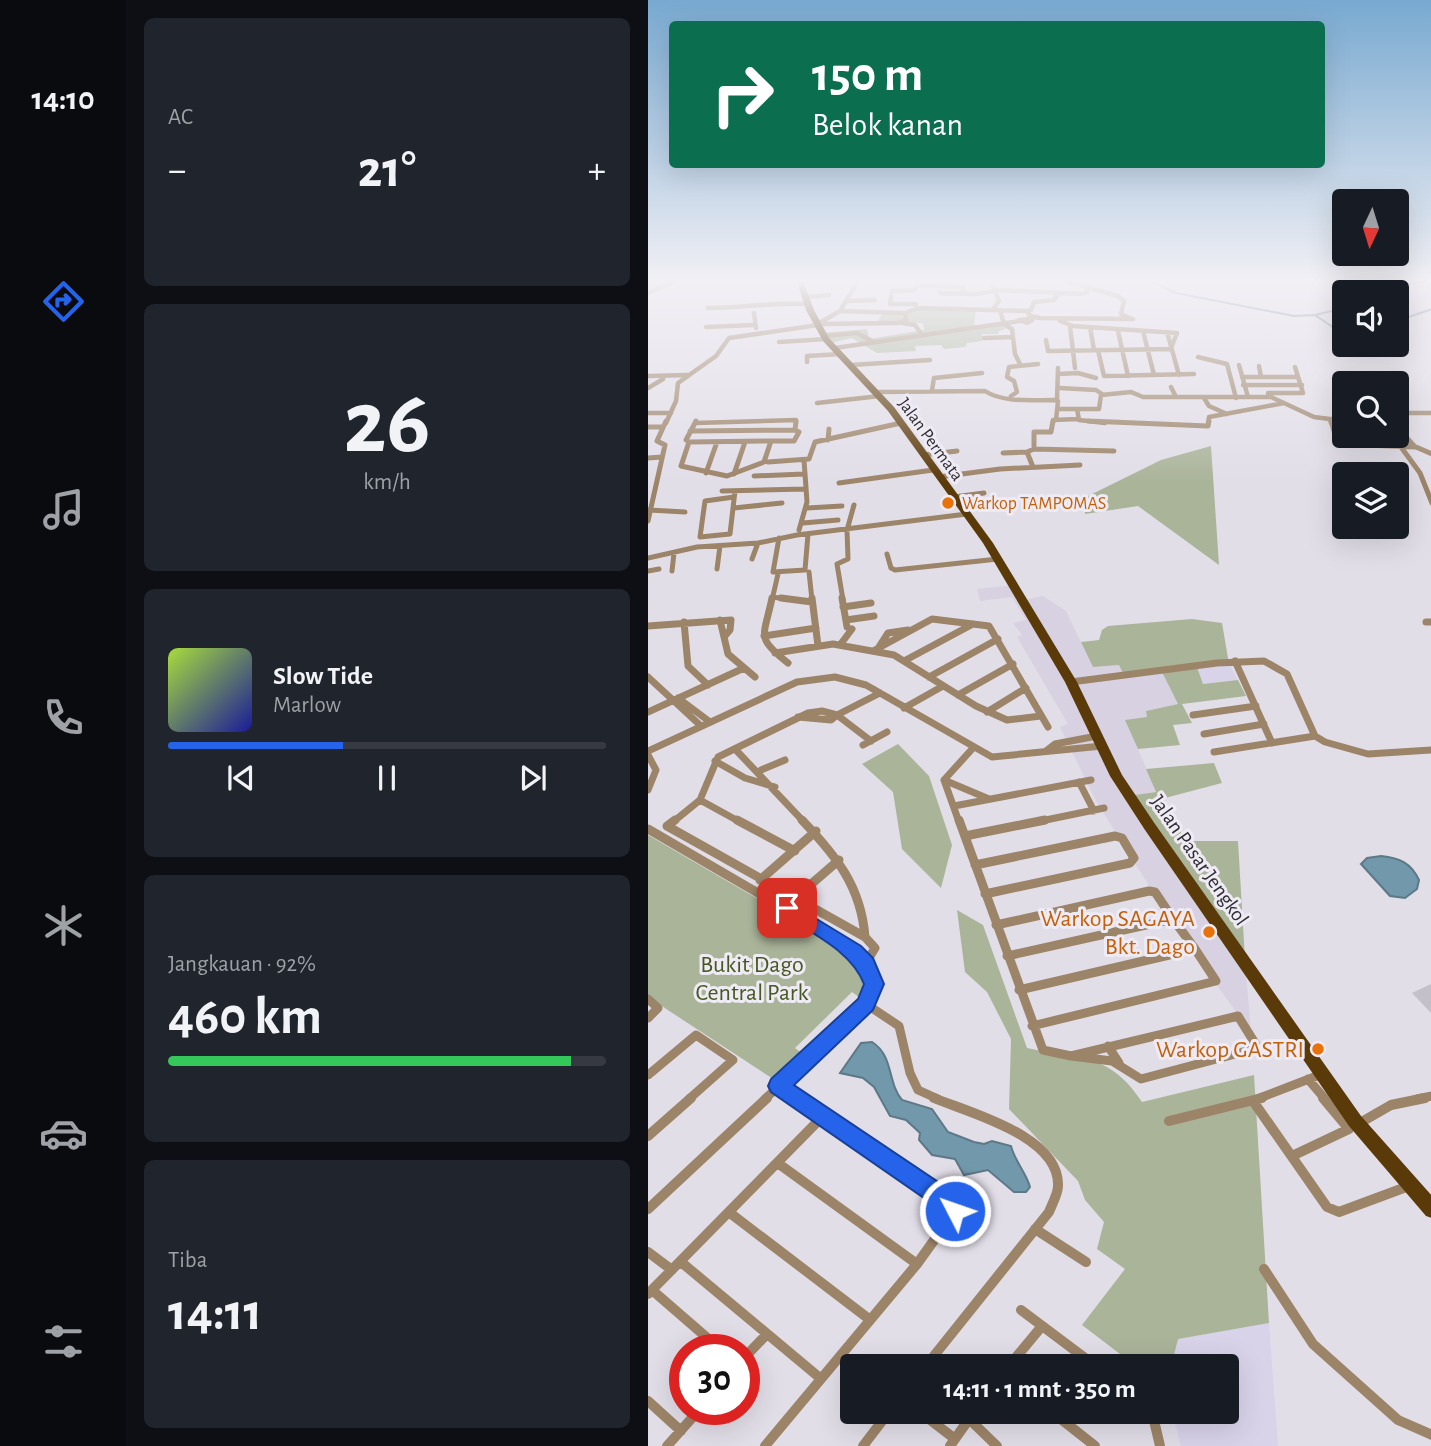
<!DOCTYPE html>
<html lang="id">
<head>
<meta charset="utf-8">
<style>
	body { margin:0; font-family:"Alegreya Sans",sans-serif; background:#20242c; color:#f1f3f6; height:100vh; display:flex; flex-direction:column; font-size:26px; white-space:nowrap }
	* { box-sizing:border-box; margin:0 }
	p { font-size:23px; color:#9ea1a6 }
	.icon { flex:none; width:38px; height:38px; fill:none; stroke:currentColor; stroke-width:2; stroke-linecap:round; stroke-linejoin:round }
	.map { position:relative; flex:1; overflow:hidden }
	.sheet { display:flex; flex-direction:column; gap:18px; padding:18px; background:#0d0f14; width:522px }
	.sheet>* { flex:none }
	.guide { position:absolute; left:21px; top:21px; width:656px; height:147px; border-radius:7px; box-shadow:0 7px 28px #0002; background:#0b6e4f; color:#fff; overflow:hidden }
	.needle { width:46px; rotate:184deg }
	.controls { position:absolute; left:684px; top:189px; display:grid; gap:14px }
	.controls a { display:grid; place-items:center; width:77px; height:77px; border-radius:7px; background:#171b24; box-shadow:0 7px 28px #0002; font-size:35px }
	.speed { position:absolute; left:21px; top:1334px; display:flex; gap:14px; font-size:35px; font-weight:700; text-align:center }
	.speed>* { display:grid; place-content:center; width:91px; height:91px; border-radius:50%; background:#171b24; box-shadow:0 7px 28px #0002; line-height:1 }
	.speed .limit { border:10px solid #d22; background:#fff; color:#111 }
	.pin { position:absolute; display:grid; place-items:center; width:60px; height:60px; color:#fff; margin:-30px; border-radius:14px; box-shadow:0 4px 10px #0006 }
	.me { position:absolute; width:77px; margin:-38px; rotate:311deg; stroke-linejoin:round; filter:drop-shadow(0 0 5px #0008) }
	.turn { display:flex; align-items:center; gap:24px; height:147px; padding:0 28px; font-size:32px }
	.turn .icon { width:91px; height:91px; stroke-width:2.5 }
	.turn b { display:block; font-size:49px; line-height:60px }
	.big { font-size:52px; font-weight:700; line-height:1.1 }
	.sheet .widget { flex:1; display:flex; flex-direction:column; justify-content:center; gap:10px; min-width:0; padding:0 24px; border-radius:10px; background:#20242c }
	.sheet .dial { align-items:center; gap:0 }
	.dial b { font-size:91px; line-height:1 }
	.song { display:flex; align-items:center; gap:21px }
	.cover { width:84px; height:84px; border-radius:10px; background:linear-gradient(135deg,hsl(80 70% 55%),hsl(240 70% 35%)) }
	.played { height:7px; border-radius:4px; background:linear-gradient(90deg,#2563eb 40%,#363941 40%) }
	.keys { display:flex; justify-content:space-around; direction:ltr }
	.heat { display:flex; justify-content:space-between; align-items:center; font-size:38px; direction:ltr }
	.charge { height:10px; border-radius:5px; background:linear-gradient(90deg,#34c759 92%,#363941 0) }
	.trip { position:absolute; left:192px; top:1354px; width:399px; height:70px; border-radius:7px; background:#171b24; box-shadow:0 7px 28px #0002; font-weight:700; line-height:70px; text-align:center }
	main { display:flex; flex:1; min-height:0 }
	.tabs { display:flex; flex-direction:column; width:126px; justify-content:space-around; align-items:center; background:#090b0e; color:#9ea1a6 }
	.tabs .icon { width:49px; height:49px }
	.tabs .current { color:#2563eb }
	.tabs b { font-size:32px; color:#f1f3f6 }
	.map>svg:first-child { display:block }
</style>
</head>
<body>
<main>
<nav class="tabs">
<b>14:10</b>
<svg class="icon current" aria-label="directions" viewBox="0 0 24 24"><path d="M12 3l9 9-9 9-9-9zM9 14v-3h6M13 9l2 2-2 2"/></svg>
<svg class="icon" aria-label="music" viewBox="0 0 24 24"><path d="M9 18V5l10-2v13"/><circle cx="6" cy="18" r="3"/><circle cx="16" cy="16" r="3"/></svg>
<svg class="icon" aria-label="phone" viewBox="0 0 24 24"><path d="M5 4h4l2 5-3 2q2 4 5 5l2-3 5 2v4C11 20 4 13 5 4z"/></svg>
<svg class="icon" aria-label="climate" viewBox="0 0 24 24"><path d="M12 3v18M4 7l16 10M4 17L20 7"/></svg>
<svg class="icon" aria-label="car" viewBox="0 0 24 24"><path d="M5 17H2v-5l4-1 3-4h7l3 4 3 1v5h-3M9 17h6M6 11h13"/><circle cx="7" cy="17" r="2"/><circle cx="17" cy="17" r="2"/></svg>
<svg class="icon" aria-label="filters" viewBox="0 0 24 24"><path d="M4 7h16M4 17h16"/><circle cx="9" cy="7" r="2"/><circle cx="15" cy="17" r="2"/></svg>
</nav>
<section class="sheet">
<div class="widget"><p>AC</p>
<div class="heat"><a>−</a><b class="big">21°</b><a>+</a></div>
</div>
<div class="widget dial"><b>26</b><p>km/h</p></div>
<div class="widget">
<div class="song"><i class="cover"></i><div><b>Slow Tide</b><p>Marlow</p></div></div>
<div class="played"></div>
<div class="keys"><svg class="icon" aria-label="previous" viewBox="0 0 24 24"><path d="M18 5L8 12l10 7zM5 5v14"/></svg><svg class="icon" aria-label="pause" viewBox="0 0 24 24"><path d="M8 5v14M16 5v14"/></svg><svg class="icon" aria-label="next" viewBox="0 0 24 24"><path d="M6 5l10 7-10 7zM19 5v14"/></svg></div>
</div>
<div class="widget"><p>Jangkauan · 92%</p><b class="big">460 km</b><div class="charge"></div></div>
<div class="widget"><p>Tiba</p><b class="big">14:11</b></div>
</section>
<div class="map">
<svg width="784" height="1446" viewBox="0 0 784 1446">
	<rect width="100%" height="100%" fill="#e2dee8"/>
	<path fill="#d8d1e1" d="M365,585l11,15 19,-4 23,15 27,56 26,-2 42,5 17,34 -32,7 2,6 -22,3 30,72 -27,4 116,163 6,74 -80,-112 -75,-120 -36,-74 8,-3 -51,-87 5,-2 -9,-12 13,-3 -14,-23 -32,4 -3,-12z"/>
	<path fill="#d8d3e9" d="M581,664l9,16 -35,4 -6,-18z
		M621,1323l9,123h-97l-9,-34h55v-45h-56l6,-28z"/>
	<path fill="#aab499" d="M265,309h63l-2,16h28l4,4 -7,2 -1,3h-16v7l-15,2 -2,4 -21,2 -3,-4 -26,1 1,5 -39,2 -25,-15 -22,5 -7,-10 44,-4 2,10 55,-9 -1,-7 -47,1 6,-10 23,-1z
		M563,446l8,119 -81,-59 -53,8 -1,-16 77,-38z
		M544,619l30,4 7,41 -32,3 6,17 35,-4 8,16 -64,8 10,19 -19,2 7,20 -42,4 -13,-29 22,-3 -1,-6 32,-7 -17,-34 -37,5 -5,-10 -26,2 -12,-25 18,-2 3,-10 6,-4z
		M250,744l31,32 23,69 -11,43 -39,-39 -9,-57 -31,-28z
		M566,763l8,20 -57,15 1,13 21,30h51l7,118 -117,-163 28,-4 -10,-23z
		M0,835l206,120c9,15 18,27 9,45l-11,-8 -57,56 8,6 -30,25 -125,-82z
		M309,910l26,15 44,123c53,11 83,5 115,54l112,-27 15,248 -91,16 -7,28h-34l-55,-42 43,-56 -28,-20 7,-27 -19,-22 -7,-19 -69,-72 2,-70 -24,-47 -22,-20z"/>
	<path fill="#7198ab" stroke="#5d7886" stroke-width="2" d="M733,856c19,2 30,7 38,24l-2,9 -12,9 -15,-2 -29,-32 6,-6z
		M224,1042c22,14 15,40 30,58l30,9 16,23 26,10 10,2 8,-3 19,5c4,16 15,26 19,41l-4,5h-12l-26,-22 -24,5 -9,-16 -23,-4 -13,-15 1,-7 -14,-13 -16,-4 -16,-29 -11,-9 -23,-5 21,-30z"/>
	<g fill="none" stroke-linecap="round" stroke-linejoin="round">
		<path stroke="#5d7886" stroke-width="2" d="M503,281l25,12 118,23 21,-1 22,15 7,-1
			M748,292l9,-7 22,-4
			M667,315l29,-7
			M749,321l35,-12"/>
	</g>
	<path fill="#c4c0ca" d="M783,984v29l-19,-20z"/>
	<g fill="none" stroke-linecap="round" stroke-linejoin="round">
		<path stroke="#9c8468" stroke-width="4.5" d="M418,281l52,15 6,5 -3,13 11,5
			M0,293l27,-12
			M292,293l36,1 22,-4 84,4 5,-2v-7
			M157,297l24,-2
			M199,301l28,-1
			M60,308c34,0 66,-6 100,-4
			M268,309v-5h-26l2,-13 22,-1 4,-5 45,2v7
			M345,309l6,-8 -7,-18 3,-2
			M352,310l4,14 8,5 3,25 5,10
			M192,311l65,2 13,-5 109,3 3,5 10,2 93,1
			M378,311l5,-1 3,-8 20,-2 4,-6
			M106,313l2,15
			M383,319l-12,1 8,3 5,-3
			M412,321l13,5 104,7 -6,15
			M173,322l19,-11 18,-30
			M254,323l13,2 7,10
			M169,324l81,-1 8,-3 -1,-7
			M422,326l5,42
			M58,327l47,-2
			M442,327l4,23
			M470,331l10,45
			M495,331l11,44
			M519,332l12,43
			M175,336l34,-3 15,8
			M336,338l28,-1
			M398,340l2,11 124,-2
			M131,342l47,-3
			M187,348l185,-27
			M450,350l6,26 90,-2
			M550,357l29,7 9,34
			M159,362v-6l33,-2
			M203,365l79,-5
			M591,365l9,32
			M611,366l2,11
			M410,374l20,-1 18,5
			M0,376l40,-1
			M594,377h56
			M595,385h59
			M523,387l5,10
			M0,388l15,-9
			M412,388l36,2 6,4
			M284,390l2,-12 48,-5
			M228,392l109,-1c18,12 48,9 69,9l4,1 -2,19
			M620,393h35l-8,-26
			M363,396l6,-4 -3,-11 -7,-4 2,-10 29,-3
			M556,398l5,8 18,8
			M409,400l1,-32
			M169,403l63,-7
			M409,409h42l2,-14 30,-3 12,5h128l43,20 16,2 1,4
			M429,409l2,11 26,3
			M0,413h23
			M749,413h35
			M682,419h14
			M18,423l10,-22 2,-18 38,-27 13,-18 89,-13
			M47,423l101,-3v3
			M405,423v-3l25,-1
			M560,423l1,-6 75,-14"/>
		<path stroke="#9c8468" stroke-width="5" d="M440,421l120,5 1,-5
			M683,421l7,23 78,3 16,7
			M0,427h14
			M749,427l18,20
			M42,431l105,-1
			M180,440l1,-11
			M123,441h23l5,-9 -4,-2 1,-9
			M41,442l-8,24 46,10 37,-14 7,-21
			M41,442l-3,-2 10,-19
			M41,442l82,-1
			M753,447l19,26 12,30
			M386,449v-17h17l2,-11
			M355,453l24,-1
			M275,455l34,-4
			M0,458l14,-1
			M120,462l41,-3 6,-17 86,-19
			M385,467l-6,-15 7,-3 80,2
			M58,473l11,-31
			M86,474l11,-32
			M106,476l50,-2
			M291,477l61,-8 80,-4
			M191,483l94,-13
			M74,491l83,-2
			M86,497l-29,4 -5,36 30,-3 5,-43
			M306,497l30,-4
			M86,508l48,-5
			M159,508l35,-2
			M1,510l36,2
			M0,521l17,-76 -8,-4 9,-20
			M155,523l35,-3
			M151,530l8,-28 -3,-42
			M131,538l-6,34 32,-2 3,-36
			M239,554l4,14 4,2 103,-11
			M0,558l49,-11 61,-4 39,-8 170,-21
			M104,559l6,-16
			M69,569l3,-23
			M0,571l11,-2
			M24,571l2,-18
			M161,572l3,28
			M124,597l23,3
			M124,600l6,-26
			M195,600l-6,-36 11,-5 -1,-29 7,-25"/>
		<path stroke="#9c8468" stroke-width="7" d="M124,598c-8,39 -17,39 16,65
			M133,598l31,4
			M164,598l6,48
			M194,598l5,29
			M195,607l28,-4
			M72,620l8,34 27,23
			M198,620l28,-4
			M36,622l4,44 20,19
			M778,622h6
			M0,626l83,-6 -1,10 -6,7
			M116,636l52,-8
			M192,645l12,-16
			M231,647l9,-14 20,-3
			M225,651l59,-32 57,7 59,101
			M127,653l58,-9 61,11 82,51 31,14 34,-4
			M256,661l69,-37
			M587,661l37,82
			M0,677l53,49
			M281,677l69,-38
			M423,682l146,-19 47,-2 23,13 28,62 10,6 43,12 64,-4
			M310,695l55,-31
			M30,698l32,24
			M256,708l39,-22
			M0,712l96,-44
			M339,712l39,-24
			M189,715l34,26
			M545,715l63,-9
			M150,717l33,3 6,-5
			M556,734l60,-10
			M215,745l24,-13
			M87,749l69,73
			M0,751l149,-69 38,-5 31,8 126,72 110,-11
			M398,751l9,-7 42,-8
			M566,752l101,-16
			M0,755l8,15 -8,20
			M67,761l30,17 30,9
			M113,770l24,-10
			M296,780l45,19
			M431,782l15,29
			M52,800l40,22
			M306,806l137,-26
			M25,822l27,-22 18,-43 90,-44 14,-2 15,4 43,-22
			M311,822l-15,-42 29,-32
			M388,822l68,-14"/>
		<path stroke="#9c8468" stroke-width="9" d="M27,820l-8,6 198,111 10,11 -9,15
			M89,820l58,31
			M154,820c34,36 59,66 63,117
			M311,820l84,230 28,6
			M0,829l184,107 34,27 8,21 -8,20 -101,95
			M317,836l80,-16
			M327,865l140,-29 7,2 12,20 -4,5 -145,31
			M112,880l56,-49
			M146,899l45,-39
			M525,919l22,30
			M348,925l153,-34 6,1 18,27 -166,37
			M371,990l176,-41 21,32 -184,45
			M0,999l10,9 -10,10
			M218,1004l33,22 11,47 8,17 20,9
			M590,1016l20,32 -117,31 -29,-18 -41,-5z
			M460,1046l11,17
			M0,1075l48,-40 37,25 -44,39
			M660,1079l17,20
			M131,1086l19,13
			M609,1099l65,-25
			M769,1099l15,-3"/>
		<path stroke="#9c8468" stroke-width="10" d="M605,1101l74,106 12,5 70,-26
			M521,1121l93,-23
			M710,1124l33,-19 34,-7
			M0,1136l43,-38
			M644,1156l57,-27 -26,-31
			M131,1164l138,100
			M0,1209l119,-111
			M82,1213l139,106
			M387,1229l51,33
			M0,1252l24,18
			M33,1262l139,116
			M616,1269l49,75 85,76 34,15
			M4,1290l68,59
			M0,1294l175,-178
			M373,1310l76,57
			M96,1358l23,-24
			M277,1367l124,-155c3,-8 9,-18 9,-26 2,-50 -88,-73 -124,-88
			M360,1367l34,-41
			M0,1401l33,30
			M272,1412l35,27
			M404,1412l43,34
			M504,1412l8,34
			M321,1419l28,27
			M19,1446l33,-37
			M117,1446l152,-182 38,-53 -1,-5 -158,-108
			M215,1446l26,-34
			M302,1446l24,-34"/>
		<path fill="#5b3a0a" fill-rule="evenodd" d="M149,281h6l11,29 15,28 65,69 99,136 84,139 45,93 33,49 206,292 71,80v22l-6,-2 -77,-90 -204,-296 -35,-54 -45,-94 -82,-139 -95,-132 -65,-70 -17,-31z"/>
	</g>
	<linearGradient id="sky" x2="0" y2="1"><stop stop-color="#78a9d0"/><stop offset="0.58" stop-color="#f2f0f5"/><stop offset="1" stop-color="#f2f0f5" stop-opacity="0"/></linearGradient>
	<rect width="784" height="483" fill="url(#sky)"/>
	<path fill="#2563eb" stroke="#184099" stroke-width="2" d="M139,901l74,45 12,12 11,26 -11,26 -79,75 168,113 5,13 -3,8 -9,3 -8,-3 -3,-7 -173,-120 -3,-6 3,-7 87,-80 6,-15c-13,-34 -54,-51 -83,-71l-3,-5 3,-5z"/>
	<g fill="#e8710a" stroke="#efebf5" stroke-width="2.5">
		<circle cx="300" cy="503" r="7"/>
		<circle cx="561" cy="932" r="7"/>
		<circle cx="670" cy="1049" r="7"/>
	</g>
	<g text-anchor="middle" stroke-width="6" stroke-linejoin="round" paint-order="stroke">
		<g font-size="18" fill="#2f2d31" stroke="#efebf5">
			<text transform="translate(283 439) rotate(54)" y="6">Jalan Permata</text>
		</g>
		<g font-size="18" fill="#c56008" stroke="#efebf5" text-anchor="start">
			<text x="314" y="509">Warkop TAMPOMAS</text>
		</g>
		<g font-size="21" fill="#2f2d31" stroke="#efebf5">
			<text transform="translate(552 860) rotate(55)" y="7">Jalan Pasar Jengkol</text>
		</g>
		<g font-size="24" fill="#c56008" stroke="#efebf5" text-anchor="end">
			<text x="547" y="926">Warkop SAGAYA<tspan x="547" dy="28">Bkt. Dago</tspan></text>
			<text x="656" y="1057">Warkop GASTRI</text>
		</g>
		<g font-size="24" fill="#475822" stroke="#efebf5">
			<text x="104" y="972">Bukit Dago<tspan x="104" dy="28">Central Park</tspan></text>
		</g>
	</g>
</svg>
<div class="controls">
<a><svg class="needle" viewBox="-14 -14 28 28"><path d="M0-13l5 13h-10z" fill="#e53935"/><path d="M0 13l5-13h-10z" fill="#9ea1a6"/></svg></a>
<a><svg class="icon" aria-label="sound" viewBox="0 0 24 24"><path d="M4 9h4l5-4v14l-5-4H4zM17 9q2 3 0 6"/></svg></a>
<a><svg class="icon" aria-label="search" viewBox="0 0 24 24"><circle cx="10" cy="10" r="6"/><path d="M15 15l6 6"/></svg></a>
<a><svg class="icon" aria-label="layers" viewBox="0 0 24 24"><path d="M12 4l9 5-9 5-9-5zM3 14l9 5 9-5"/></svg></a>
</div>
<div class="speed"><div class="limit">30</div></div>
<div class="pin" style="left:139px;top:908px;background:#d93025"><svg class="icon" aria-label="arrive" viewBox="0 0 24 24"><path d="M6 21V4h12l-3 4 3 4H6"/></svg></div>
<svg class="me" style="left:307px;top:1211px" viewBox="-20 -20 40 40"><circle r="17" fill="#2563eb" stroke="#fff" stroke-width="3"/><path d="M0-11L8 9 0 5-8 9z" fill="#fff"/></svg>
<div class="trip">14:11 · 1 mnt · 350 m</div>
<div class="guide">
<div class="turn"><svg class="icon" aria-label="right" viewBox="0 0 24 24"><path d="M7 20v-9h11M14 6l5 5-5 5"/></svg><div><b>150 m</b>Belok kanan</div></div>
</div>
</div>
</main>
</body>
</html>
